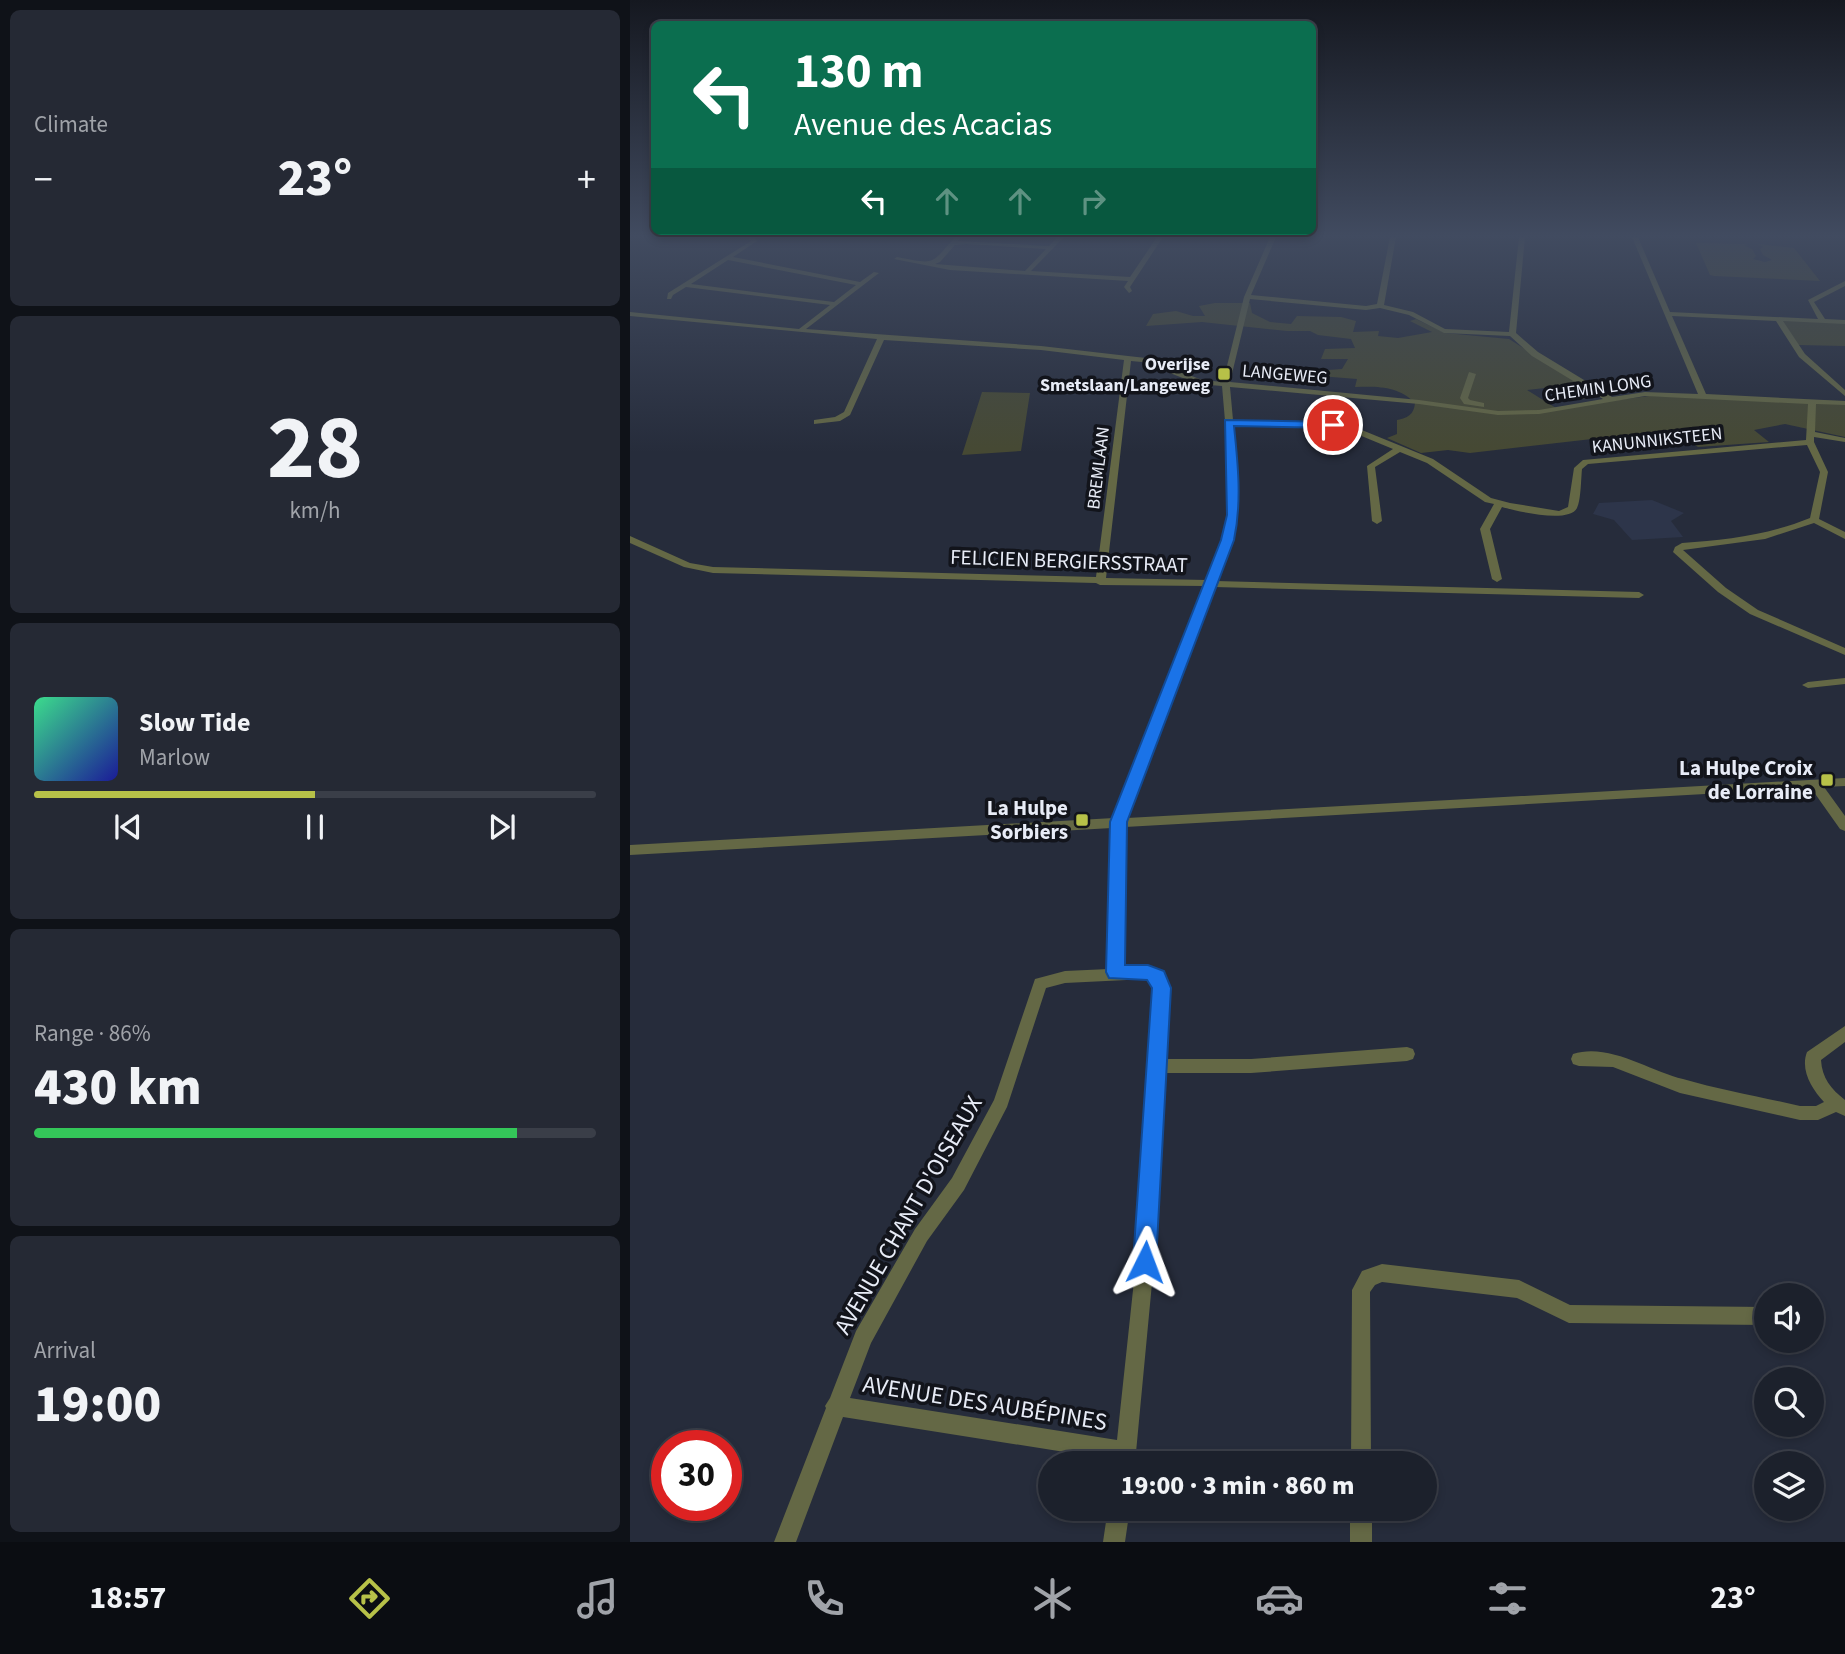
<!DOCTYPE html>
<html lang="en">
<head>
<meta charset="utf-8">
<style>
	body { margin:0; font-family:"Source Sans 3",sans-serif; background:#252934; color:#f1f3f6; height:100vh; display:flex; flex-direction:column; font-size:26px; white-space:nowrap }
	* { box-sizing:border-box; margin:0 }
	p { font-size:23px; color:#a0a3a9 }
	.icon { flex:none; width:38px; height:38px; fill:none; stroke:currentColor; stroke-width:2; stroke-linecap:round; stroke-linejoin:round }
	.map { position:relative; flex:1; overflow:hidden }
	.panel { display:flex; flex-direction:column; gap:10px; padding:10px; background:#0f1218; width:630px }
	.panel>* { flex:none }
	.top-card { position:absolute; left:21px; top:21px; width:665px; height:214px; border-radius:10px; box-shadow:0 4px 10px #0003,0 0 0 2px #3a3e48; background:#0b6e4f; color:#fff; overflow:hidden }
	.controls { position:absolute; left:1124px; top:1283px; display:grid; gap:14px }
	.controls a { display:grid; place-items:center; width:70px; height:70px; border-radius:50%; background:#1c212c; box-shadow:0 4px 10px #0003,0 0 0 2px #3a3e48; font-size:35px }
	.speed { position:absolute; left:21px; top:1430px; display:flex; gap:14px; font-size:35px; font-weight:700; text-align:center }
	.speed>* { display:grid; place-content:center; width:91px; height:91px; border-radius:50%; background:#1c212c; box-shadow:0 4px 10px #0003,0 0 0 2px #3a3e48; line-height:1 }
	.speed .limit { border:10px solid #d22; background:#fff; color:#111 }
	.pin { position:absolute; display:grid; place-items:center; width:60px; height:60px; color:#fff; margin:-30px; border:4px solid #fff; border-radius:50%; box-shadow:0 2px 7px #0007 }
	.me { position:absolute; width:77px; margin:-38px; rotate:3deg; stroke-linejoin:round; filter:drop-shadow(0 0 5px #0008) }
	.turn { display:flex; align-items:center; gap:24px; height:147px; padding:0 28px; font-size:32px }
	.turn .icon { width:91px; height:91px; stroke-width:2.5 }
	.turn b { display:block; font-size:49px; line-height:60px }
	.lanes { display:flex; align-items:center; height:66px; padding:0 28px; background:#0003; justify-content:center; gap:35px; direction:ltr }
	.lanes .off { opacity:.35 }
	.big { font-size:52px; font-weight:800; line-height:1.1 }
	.panel .widget { flex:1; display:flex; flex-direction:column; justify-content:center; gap:10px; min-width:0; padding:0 24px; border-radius:10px; background:#252934 }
	.panel .dial { align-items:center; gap:0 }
	.dial b { font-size:91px; line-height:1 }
	.song { display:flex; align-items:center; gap:21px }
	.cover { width:84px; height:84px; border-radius:10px; background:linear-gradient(135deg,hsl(150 70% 55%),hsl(240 70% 35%)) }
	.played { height:7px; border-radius:4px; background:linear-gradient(90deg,#b7c148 50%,#3a3e48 50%) }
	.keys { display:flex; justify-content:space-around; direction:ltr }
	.heat { display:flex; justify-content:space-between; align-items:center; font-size:38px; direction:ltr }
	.charge { height:10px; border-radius:5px; background:linear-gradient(90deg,#34c759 86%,#3a3e48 0) }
	.trip { position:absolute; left:408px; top:1451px; width:399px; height:70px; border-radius:35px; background:#1c212c; box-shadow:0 4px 10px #0003,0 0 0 2px #3a3e48; font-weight:800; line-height:70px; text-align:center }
	.dock { display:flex; height:112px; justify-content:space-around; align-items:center; background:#0b0d12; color:#a0a3a9 }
	.dock .icon { width:49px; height:49px }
	.dock .active { color:#b7c148 }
	.dock b { font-size:32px; color:#f1f3f6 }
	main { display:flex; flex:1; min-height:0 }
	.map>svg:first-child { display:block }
</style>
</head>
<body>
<main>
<section class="panel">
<div class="widget"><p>Climate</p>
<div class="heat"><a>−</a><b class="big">23°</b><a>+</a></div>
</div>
<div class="widget dial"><b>28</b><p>km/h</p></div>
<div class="widget">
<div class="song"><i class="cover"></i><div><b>Slow Tide</b><p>Marlow</p></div></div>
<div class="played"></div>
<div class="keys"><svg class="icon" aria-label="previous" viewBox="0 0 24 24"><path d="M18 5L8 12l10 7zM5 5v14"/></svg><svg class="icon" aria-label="pause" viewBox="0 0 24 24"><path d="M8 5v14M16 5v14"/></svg><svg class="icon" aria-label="next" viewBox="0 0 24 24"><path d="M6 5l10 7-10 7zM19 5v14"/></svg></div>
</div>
<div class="widget"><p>Range · 86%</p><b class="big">430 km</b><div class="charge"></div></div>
<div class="widget"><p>Arrival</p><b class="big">19:00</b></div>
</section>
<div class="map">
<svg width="1215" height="1542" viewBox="0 0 1215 1542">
	<rect width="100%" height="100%" fill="#262c3b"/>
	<path fill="#2d354a" d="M1022,500l32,13 -13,8 12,16 -51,3 -18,-20 -21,-6 6,-11z"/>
	<path fill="#464933" d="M1066,243l51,1 -2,2 7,3 4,7 -3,3 12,3 7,-2 -9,-5 -3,-6 3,-2 -5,-3 36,4 26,33 -106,-5 -4,-1z
		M585,303h35l2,10 18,9 21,2 6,-8 44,1 15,4 -3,11 26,-1 -1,5 20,2 34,-6 -22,-11 6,-2 29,14 64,6 90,57 -16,3 -20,-13 -36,4 29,18 93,-12 196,5v36l-60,-13 -31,6 15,12 -71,5 -27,-17 -201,23 -22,-3 -27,3 -34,-15 10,-4v-14c10,-2 17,-5 18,-17 -16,-17 -38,-17 -60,-16l2,-8 -38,-3 9,-6 14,-1 6,-10h-27l4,-10 30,-1 -4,-9 -33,-4 -8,-4h-23l-85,-9 -56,4 7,-12 23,-3 17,5h12l-6,-10z
		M1149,320l66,3v23l-47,-1z
		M352,392l48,1 -9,58 -59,4z"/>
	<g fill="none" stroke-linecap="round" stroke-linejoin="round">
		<path fill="#646845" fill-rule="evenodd" d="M118,237h6l3,4 -24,16 127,25 14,-10 5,1 -73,56 235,17 87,10 18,2 56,22 21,2 21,-85 26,-60h6l-25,58 115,11 11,-2 13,-67h6l-12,68 29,7 32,17 64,3 10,-95h6l-9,96 22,19 74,45 33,-5 53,2 -66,-157h6l32,75 148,7 -10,-19 37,-19v5l-31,16 11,17 20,1v4l-62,-3 22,33 40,36v6l-46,-39 -23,-36 -104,-5 34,78 139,7v4l-29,-1 -1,28 30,6v4l-31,-5v5l14,30 -9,47 26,13v7l-31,-16 -49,16 -82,11 43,38 32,22 87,38v7l-95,-41 -32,-22 -45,-40 2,-5 7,-4c44,-3 86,-8 128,-25l10,-46 -13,-27 -219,19 -6,5c-1,10 -1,31 -5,39 -8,16 -61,3 -75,-1l-12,22 12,50 -5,3 -5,-3 -12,-50 14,-25 -9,-2 -58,-39 -27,-11 -25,15 7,54 -5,3 -5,-3 -5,-55 26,-17 -46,-19 -28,-4 -86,-1c3,28 9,65 4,93 -4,22 -13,42 -21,63l423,11 5,3 -5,3 -425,-11 -87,231 718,-40v8l-21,1 21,29v15l-5,-2 -29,-41 -686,39 -2,141 25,-1 14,6 6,15 -3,71h86l156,-12 6,2 2,5 -2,5 -6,2 -156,12h-87l-10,189 -19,201h-20v-3l-272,-43 -47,125h-22l52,-134 -1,-2 5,-8 26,-67 59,-102 37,-51 42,-78 41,-121 30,-8 44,-2 3,-141 -482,27v-10l484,-27 90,-232 -104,-1 -4,-2 -383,-10 -29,-6 -54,-24v-7l60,27 23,4 383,10 28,-217 -83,-10 -157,-10 -34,75 -10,6 -26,3v-4l21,-3 9,-5 33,-73 -247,-23v-4l169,17 31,-24 -144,-18 -13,8 -2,4h-4l1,-6 83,-52zM98,260l128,25 -22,17 -143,-18zM620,299l116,11 14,-2 29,7 35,18 66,3 22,20 71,43 -64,11 -41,1 -79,-11 -189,-18zM501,361l11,1 56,22 24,2 7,81 -1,48 -6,25 -15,40 -101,-2zM600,387l189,17 79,11 41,-1 106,-18 163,8 -2,36 -223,20 -9,8 -6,39 -9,4 -49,-8 -19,-5 -58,-39 -81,-33 -33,-4 -86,-2zM517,979l4,2 3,7 -18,274 -19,178 -267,-42 21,-55 56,-102 37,-51 43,-83 39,-119 19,-5z
			M325,237h6l-3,4 91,5 8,-9h7l-33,34 99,6 27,-40h6l-33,50 2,4 -3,2 -5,-6 4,-6 -178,-11 -56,-11 3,-2c38,7 33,9 58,-20zM336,244l80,5 -21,22 -90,-7 5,-2 15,-17z
			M839,372l7,2 -8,24 2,2 14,3v4l-20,-3 -4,-6z
			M1215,678v6l-37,4 -6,-3 6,-3z
			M1215,1026v16l-24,18c1,18 10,29 24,40v16l-9,-4 -18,8h-18l-120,-27 -67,-26 -34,-1 -6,-2 -2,-5 2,-5c35,-12 77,17 110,25 38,11 78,18 117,27h16l8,-4c-12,-13 -24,-32 -17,-50z
			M752,1264l137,16 51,25 196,2v18l-197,-2 -52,-25 -135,-16 -7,3 -5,7 1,171h-20l1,-173 10,-19z
			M478,1508h22l-5,34h-22z
			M720,1508h22v34h-22z"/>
	</g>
	<linearGradient id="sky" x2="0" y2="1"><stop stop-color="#151820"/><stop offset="0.52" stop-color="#414b60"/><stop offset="1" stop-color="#414b60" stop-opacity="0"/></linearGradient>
	<rect width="1215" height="453" fill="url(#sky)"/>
	<path fill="#1a73e8" stroke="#114b97" stroke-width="2" d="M595,420l108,2 5,3 -5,3 -99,-2c4,38 8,76 0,114l-107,282 -2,143h23l16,6 7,17 -15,274 -3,8 -8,3 -9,-3 -3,-8 19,-274 -5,-8 -38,-2 -3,-6 4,-150 111,-282 6,-25z"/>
	<g fill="#b7c148" stroke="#12141b" stroke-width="2.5">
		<rect x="587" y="367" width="14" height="14" rx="3.5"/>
		<rect x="1190" y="773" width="14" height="14" rx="3.5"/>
		<rect x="445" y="813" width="14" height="14" rx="3.5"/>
	</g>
	<g text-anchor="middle" stroke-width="7" stroke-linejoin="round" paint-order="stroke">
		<g font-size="18" font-weight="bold" fill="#e8ecf7" stroke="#12141b" text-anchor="end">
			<text x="580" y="370">Overijse<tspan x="580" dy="21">Smetslaan/Langeweg</tspan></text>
		</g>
		<g font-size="18" fill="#e8ecf7" stroke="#12141b">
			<text transform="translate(655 374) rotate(5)" y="6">LANGEWEG</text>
			<text transform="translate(968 388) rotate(-8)" y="6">CHEMIN LONG</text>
			<text transform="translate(1027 440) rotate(-6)" y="6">KANUNNIKSTEEN</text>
			<text transform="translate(468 468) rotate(-83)" y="6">BREMLAAN</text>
		</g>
		<g font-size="21" fill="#e8ecf7" stroke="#12141b">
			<text transform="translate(439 561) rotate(2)" y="7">FELICIEN BERGIERSSTRAAT</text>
		</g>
		<g font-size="21" font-weight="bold" fill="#e8ecf7" stroke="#12141b" text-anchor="end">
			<text x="1183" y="775">La Hulpe Croix<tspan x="1183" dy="24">de Lorraine</tspan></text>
			<text x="438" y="815">La Hulpe<tspan x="438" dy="24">Sorbiers</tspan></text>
		</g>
		<g font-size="24" fill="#e8ecf7" stroke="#12141b">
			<text transform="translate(278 1215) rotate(-60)" y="8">AVENUE CHANT D'OISEAUX</text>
			<text transform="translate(355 1403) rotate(9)" y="8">AVENUE DES AUBÉPINES</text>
		</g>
	</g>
</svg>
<div class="controls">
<a><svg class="icon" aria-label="sound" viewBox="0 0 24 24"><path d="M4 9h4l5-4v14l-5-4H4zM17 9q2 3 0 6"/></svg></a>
<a><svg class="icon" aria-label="search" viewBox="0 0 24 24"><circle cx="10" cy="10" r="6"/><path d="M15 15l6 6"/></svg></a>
<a><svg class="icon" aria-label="layers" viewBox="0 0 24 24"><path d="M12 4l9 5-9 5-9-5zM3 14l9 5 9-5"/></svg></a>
</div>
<div class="speed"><div class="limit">30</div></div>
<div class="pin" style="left:703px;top:425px;background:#d93025"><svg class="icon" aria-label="arrive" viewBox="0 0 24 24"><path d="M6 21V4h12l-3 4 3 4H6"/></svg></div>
<svg class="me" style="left:515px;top:1262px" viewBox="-20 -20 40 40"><path d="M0-17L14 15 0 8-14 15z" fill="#1a73e8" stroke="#fff" stroke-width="4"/></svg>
<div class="trip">19:00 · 3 min · 860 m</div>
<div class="top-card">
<div class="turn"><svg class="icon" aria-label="left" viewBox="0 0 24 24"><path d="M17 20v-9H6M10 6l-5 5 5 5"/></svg><div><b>130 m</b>Avenue des Acacias</div></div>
<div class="lanes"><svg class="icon" aria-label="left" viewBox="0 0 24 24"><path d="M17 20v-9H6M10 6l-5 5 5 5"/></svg><svg class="icon off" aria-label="ahead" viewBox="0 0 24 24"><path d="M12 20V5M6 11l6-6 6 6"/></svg><svg class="icon off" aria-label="ahead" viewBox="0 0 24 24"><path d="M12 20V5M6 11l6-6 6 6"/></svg><svg class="icon off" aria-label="right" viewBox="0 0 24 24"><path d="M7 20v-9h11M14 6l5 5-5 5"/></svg></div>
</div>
</div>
</main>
<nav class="dock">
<b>18:57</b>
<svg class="icon active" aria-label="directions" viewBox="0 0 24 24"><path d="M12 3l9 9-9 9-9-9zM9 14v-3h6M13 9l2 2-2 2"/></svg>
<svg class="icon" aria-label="music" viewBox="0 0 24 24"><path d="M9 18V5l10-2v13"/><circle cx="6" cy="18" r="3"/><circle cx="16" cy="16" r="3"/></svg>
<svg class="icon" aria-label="phone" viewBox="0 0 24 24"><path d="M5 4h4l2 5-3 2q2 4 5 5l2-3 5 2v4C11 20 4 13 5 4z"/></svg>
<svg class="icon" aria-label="climate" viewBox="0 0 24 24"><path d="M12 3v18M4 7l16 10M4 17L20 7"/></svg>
<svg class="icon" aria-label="car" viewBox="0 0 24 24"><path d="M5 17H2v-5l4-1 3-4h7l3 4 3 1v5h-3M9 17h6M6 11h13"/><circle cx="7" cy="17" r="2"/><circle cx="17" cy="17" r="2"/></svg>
<svg class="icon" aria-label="filters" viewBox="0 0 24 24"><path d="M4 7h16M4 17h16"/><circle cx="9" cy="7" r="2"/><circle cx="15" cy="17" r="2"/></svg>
<b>23°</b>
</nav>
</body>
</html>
